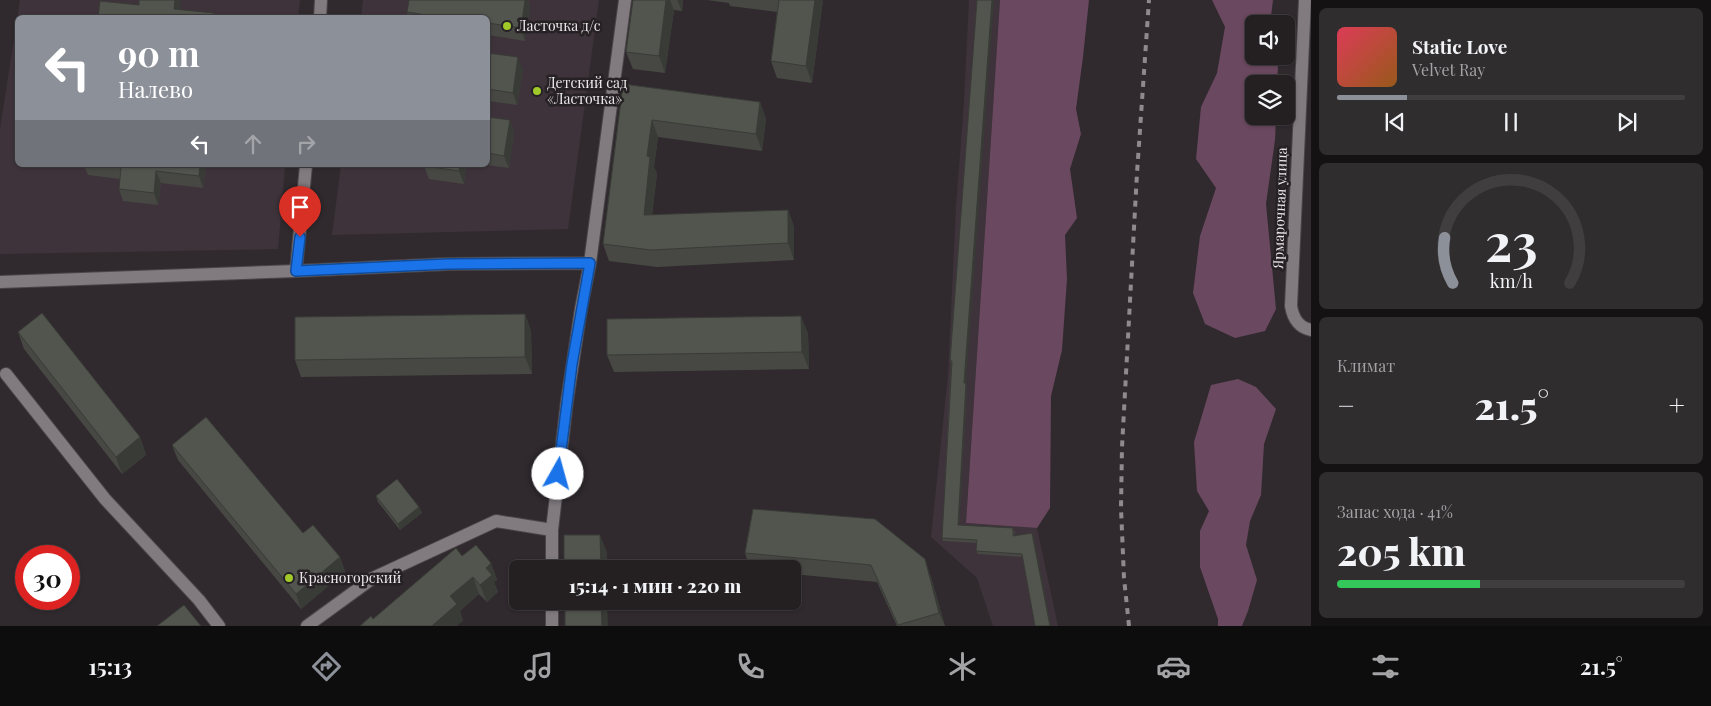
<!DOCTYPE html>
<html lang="ru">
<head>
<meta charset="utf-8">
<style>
	body { margin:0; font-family:"Playfair Display",serif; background:#302d2f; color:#f1f3f6; height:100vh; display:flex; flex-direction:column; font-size:19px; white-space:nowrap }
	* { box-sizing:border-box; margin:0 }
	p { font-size:16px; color:#a3a3a5 }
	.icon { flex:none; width:28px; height:28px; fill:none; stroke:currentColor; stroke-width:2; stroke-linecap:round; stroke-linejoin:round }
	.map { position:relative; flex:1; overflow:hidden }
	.side { display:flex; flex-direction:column; gap:8px; padding:8px; background:#141213; width:400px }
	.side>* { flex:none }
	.guide { position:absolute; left:15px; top:15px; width:475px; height:152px; border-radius:8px; box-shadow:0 1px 4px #0004,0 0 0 1px #413e40; background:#8c9099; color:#fff; overflow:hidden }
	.controls { position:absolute; left:1245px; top:15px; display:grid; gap:10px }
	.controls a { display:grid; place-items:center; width:50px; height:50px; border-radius:8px; background:#242022; box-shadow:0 1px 4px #0004,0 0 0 1px #413e40; font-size:25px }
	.speed { position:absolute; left:15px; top:545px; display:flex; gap:10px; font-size:25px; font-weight:700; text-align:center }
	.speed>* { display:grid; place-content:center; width:65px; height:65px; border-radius:50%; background:#242022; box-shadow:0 1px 4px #0004,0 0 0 1px #413e40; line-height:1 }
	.speed .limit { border:8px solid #d22; background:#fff; color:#111 }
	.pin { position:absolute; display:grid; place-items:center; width:42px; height:42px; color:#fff; margin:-51px -21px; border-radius:50% 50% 50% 0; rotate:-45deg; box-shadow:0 0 5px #0007 }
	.pin .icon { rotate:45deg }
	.me { position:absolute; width:55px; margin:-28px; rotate:7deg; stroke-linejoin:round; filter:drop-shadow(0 0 4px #0008) }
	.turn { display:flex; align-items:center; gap:18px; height:105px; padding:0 20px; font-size:22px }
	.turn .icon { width:65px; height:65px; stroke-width:2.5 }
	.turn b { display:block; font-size:35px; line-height:42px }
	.lanes { display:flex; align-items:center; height:48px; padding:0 20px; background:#0003; justify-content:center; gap:25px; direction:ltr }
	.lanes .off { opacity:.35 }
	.big { font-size:38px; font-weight:800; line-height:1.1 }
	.side .card { flex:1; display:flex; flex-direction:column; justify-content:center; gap:8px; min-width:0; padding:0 18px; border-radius:8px; background:#302d2f }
	.side .dial { align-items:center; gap:0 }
	.dial svg { height:130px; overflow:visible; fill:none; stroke:#413e40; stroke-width:7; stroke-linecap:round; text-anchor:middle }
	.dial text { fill:#f1f3f6; stroke:none }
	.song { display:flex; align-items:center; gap:15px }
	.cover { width:60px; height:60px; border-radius:8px; background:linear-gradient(135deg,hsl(350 70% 55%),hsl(30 70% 35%)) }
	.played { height:5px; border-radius:2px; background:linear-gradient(90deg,#8c9099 20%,#413e40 20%) }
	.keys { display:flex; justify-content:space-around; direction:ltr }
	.heat { display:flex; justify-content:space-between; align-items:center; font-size:28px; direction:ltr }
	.charge { height:8px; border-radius:4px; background:linear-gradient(90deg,#34c759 41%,#413e40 0) }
	.trip { position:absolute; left:509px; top:560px; width:292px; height:50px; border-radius:8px; background:#242022; box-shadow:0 1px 4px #0004,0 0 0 1px #413e40; font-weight:800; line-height:50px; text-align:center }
	.tabs { display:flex; height:80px; justify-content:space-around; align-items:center; background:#0e0d0e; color:#a3a3a5 }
	.tabs .icon { width:35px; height:35px }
	.tabs .current { color:#8c9099 }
	.tabs b { font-size:22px; color:#f1f3f6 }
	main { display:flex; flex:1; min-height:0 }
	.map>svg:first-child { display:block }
</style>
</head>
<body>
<main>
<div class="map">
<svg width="1311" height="626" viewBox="0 0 1311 626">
	<rect width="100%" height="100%" fill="#302a2e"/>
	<path fill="#3e333a" d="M20,0h280l-2,17 -280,1v147h267l-7,84 -278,5v-125z
		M363,0h236l-31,229 -236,6 9,-70h147v-147l-127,-1z
		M969,0h31l-34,523 71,5 21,98h-65l-16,-48 -46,-41 17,-162 8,-168 8,-105z"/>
	<path fill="#6a485f" d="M1000,0h89l-6,57 -7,52 5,25 -11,35 7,49 -12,17 2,44 -5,71 -11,46 -1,112 -13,20 -71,-5z
		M1212,0h61l-3,24h-16v32h21l3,11 -1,17h-23v32h22l-1,24 -9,64 10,105 -11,22 -30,7 -30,-14 -12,-31 7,-57 16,-48 -20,-29 5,-52 16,-34 8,-46z
		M1238,379l18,8 20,22 -12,35 -3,51 -11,26 -4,24 11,35 -9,31 -6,15h-24v-7l-18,-52v-36l9,-20 -12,-20 -3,-49 17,-57z"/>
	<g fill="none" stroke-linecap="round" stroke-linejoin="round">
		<defs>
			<path id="street" d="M1305,0l-14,306c2,12 7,21 20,24
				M320,18l1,-18
				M306,165l-10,106 152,-7 142,-1
				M0,282l296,-11
				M6,374l99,125 94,101 20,26
				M552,569v-39l15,-129 14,-92 9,-46 35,-263
				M552,601v25
				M307,626l66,-48 123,-57 56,9"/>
		</defs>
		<use href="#street" stroke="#4b4649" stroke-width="14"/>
		<use href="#street" stroke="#817b7f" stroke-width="12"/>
		<path stroke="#8f8a8d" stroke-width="4" stroke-dasharray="6 6" stroke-linecap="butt" d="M1129,626l-5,-48 -3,-70 1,-61 15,-274 12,-173"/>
	</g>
	<path fill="#474843" d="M409,0h119l2,7 -5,34 -37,-6v-17h-79l-2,-6z
		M633,0h50l-1,11 -8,-1 -9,63 -32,-4 -7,-17z
		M707,0h116l-11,83 -35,-5 -6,-17 6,-49 -47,-6 -1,-3z
		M977,0l-11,384 1,3 -8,138 56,6 -1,5 18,-3 19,93h-16l-12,-69 -45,-3 -2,-3 1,-8 -34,-2 -1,-3 9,-174 -1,-3z
		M488,53l35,17 -6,35 -29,-4z
		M623,84l137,18 6,17 -4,32 -104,-14 -4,30 3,7 -5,41 136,-5 6,17v33l-137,7 -48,-6 -6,-17z
		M488,117l22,3 4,13 -5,35 -22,-3h1z
		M84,165h122l-3,23 -42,-5 -3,22 -35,-4 -4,-12 1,-10 -32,-4z
		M466,165l-2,19 -35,-5 -5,-13z
		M525,314l6,17 1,43 -231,3 -6,-17z
		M18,332l122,105 6,18 -24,19 -98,-125z
		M808,333l1,36 -195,3 -7,-17z
		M172,445l168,112 5,15 -44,37 -123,-149z
		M376,496l43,11 3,6 -22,17 -22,-28z
		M753,509l178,68 14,49h-48l-20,-44 -85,-8v-5h-42l-5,-16z
		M462,556l29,7 6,17 -3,2 4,10 -11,10 -8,-8 -19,17 3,10 -90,-2z"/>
	<path fill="#393b37" d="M175,0h6l-2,18 -5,-9z
		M525,0h3l2,7 -5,34 -4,-13z
		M666,0h4l4,10 -9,63 -6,-17z
		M677,0h6l-1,11z
		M815,0h8l-11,83 -6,-17z
		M992,0h2l-28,384 1,3 -8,141 -1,-3 6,-142z
		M518,57l5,13 -6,35 -4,-12z
		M760,102l6,17 -4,32 -6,-17z
		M510,120l4,13 -5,35 -5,-12z
		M652,120l6,17 -4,30 3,7 -7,58 -6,-17 3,-59z
		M200,165h6l-3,23 -4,-12z
		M460,165h6l-2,19 -5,-13z
		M156,171l5,12 -3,22 -4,-12z
		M788,210l6,17v33l-6,-17z
		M525,314l6,17 1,43 -7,-17z
		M801,316l7,17 1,36 -7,-17z
		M140,437l6,18 -24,19 -6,-17z
		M419,507l3,6 -22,17 -2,-6z
		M1032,533l2,3 17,90h-1z
		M600,535l7,17v17h-6z
		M340,557l5,15 -44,37 -5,-15z
		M925,559l6,18 14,49 -6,-13z
		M491,563l6,17 -3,2 4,10 -11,10 -7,-17 6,-17z
		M473,577l6,17 -19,17 3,10 -6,5h-25l18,-30z
		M601,601h6l1,25h-6z"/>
	<path fill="#52544e" stroke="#393b37" d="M139,0h36l-1,9 40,4v5h-116l2,-17 39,4z
		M409,0h116l-4,28 -33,-5v-5h-42l-39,-6z
		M633,0h33l-7,56 -33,-4z
		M779,0h36l-9,66 -35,-5z
		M977,0h15l-28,383h2l-8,142 55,3v8l19,-3 18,93h-15l-13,-72 -46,-3 1,-11 -35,-2 10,-177h-2z
		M488,53l30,4 -5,36 -25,-4z
		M623,84l137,18 -4,32 -104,-14 -5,36 3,1 -6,58 144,-5v33l-137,7 -48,-6z
		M488,117l22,3 -6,36 -16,-3z
		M103,165h97l-1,11 -43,-5 -2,22 -35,-4 2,-22z
		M424,165h36l-1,6 -35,-5z
		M42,313l98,124 -24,20 -98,-125z
		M525,314v43l-230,3v-43z
		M801,316l1,36 -195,3v-36z
		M206,417l97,116 10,-8 27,32 -44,37 -124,-149z
		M397,479l22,28 -21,17 -22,-28z
		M753,509l122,10 50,40 14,54 -41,12 -27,-60 -126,-12z
		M564,535h36l1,34h-37z
		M476,545l15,18 -5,5 6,7 -12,10 -7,-8 -23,19 7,8 -25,22h-72l11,-10 2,3 83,-71 6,8z
		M565,601h36l1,25h-37z
		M184,605l17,21h-44z"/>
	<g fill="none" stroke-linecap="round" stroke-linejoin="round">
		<defs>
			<path id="route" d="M300,237l-4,34 152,-7 142,-1 -18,101 -14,110"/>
		</defs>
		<use href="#route" stroke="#114b97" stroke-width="12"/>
		<use href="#route" stroke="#1a73e8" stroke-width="9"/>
	</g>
	<g fill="#a1c92a" stroke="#262124" stroke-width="2">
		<circle cx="507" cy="26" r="5"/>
		<circle cx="537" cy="91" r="5"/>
		<circle cx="289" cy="578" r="5"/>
	</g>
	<g text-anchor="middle" stroke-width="5" stroke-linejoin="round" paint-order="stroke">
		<g font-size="14" fill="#ece8ea" stroke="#262124" text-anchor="start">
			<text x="517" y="31">Ласточка д/с</text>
			<text x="547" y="88">Детский сад<tspan x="547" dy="16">«Ласточка»</tspan></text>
			<text x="299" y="583">Красногорский</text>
		</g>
		<g font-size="14" fill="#ece8ea" stroke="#262124">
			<text transform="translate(1280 208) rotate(-88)" y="5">Ярмарочная улица</text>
		</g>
	</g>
</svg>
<div class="controls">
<a><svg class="icon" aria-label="sound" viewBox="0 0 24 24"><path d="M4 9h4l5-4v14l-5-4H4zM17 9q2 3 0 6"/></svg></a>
<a><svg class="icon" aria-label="layers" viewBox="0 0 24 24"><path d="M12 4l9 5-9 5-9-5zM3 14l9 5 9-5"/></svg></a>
</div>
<div class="speed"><div class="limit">30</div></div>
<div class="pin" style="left:300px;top:237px;background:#d93025"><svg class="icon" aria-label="arrive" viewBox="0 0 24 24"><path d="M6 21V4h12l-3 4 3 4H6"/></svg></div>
<svg class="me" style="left:558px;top:474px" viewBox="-20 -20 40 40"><circle r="19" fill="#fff"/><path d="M0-13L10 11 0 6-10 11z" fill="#1a73e8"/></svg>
<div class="trip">15:14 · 1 мин · 220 m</div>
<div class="guide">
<div class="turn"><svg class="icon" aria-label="left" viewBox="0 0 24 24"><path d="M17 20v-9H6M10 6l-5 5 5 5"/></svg><div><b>90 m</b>Налево</div></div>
<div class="lanes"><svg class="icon" aria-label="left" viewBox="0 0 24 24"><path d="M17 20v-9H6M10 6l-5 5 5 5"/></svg><svg class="icon off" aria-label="ahead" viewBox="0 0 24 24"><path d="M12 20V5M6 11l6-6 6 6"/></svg><svg class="icon off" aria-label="right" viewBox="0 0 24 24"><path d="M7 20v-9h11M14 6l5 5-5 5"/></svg></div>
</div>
</div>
<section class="side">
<div class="card">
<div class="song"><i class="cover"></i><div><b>Static Love</b><p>Velvet Ray</p></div></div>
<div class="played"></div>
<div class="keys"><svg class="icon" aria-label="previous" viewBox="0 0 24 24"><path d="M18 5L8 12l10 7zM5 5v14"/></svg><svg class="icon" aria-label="pause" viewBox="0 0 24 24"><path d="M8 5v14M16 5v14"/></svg><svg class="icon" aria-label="next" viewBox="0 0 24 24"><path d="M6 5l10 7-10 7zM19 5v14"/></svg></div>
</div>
<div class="card dial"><svg viewBox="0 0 100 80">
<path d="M14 69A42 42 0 1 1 86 69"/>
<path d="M14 69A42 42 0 0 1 9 41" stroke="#8c9099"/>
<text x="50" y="56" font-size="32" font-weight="700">23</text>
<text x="50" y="72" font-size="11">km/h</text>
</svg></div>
<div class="card"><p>Климат</p>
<div class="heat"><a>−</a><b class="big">21.5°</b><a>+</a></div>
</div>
<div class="card"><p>Запас хода · 41%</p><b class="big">205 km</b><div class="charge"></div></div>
</section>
</main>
<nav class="tabs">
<b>15:13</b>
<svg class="icon current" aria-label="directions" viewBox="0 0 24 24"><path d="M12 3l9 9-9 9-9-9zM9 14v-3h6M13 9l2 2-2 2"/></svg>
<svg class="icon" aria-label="music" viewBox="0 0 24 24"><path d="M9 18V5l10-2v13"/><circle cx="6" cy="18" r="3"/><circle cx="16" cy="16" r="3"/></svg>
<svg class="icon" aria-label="phone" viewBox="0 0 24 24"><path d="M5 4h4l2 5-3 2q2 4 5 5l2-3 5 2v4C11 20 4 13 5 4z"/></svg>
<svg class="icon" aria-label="climate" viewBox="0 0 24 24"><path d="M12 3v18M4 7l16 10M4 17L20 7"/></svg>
<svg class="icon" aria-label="car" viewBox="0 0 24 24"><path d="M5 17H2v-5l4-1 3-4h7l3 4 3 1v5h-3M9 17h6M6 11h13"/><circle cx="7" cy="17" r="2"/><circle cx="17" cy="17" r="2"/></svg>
<svg class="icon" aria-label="filters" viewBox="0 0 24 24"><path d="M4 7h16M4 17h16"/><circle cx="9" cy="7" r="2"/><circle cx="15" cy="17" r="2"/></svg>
<b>21.5°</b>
</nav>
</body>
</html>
